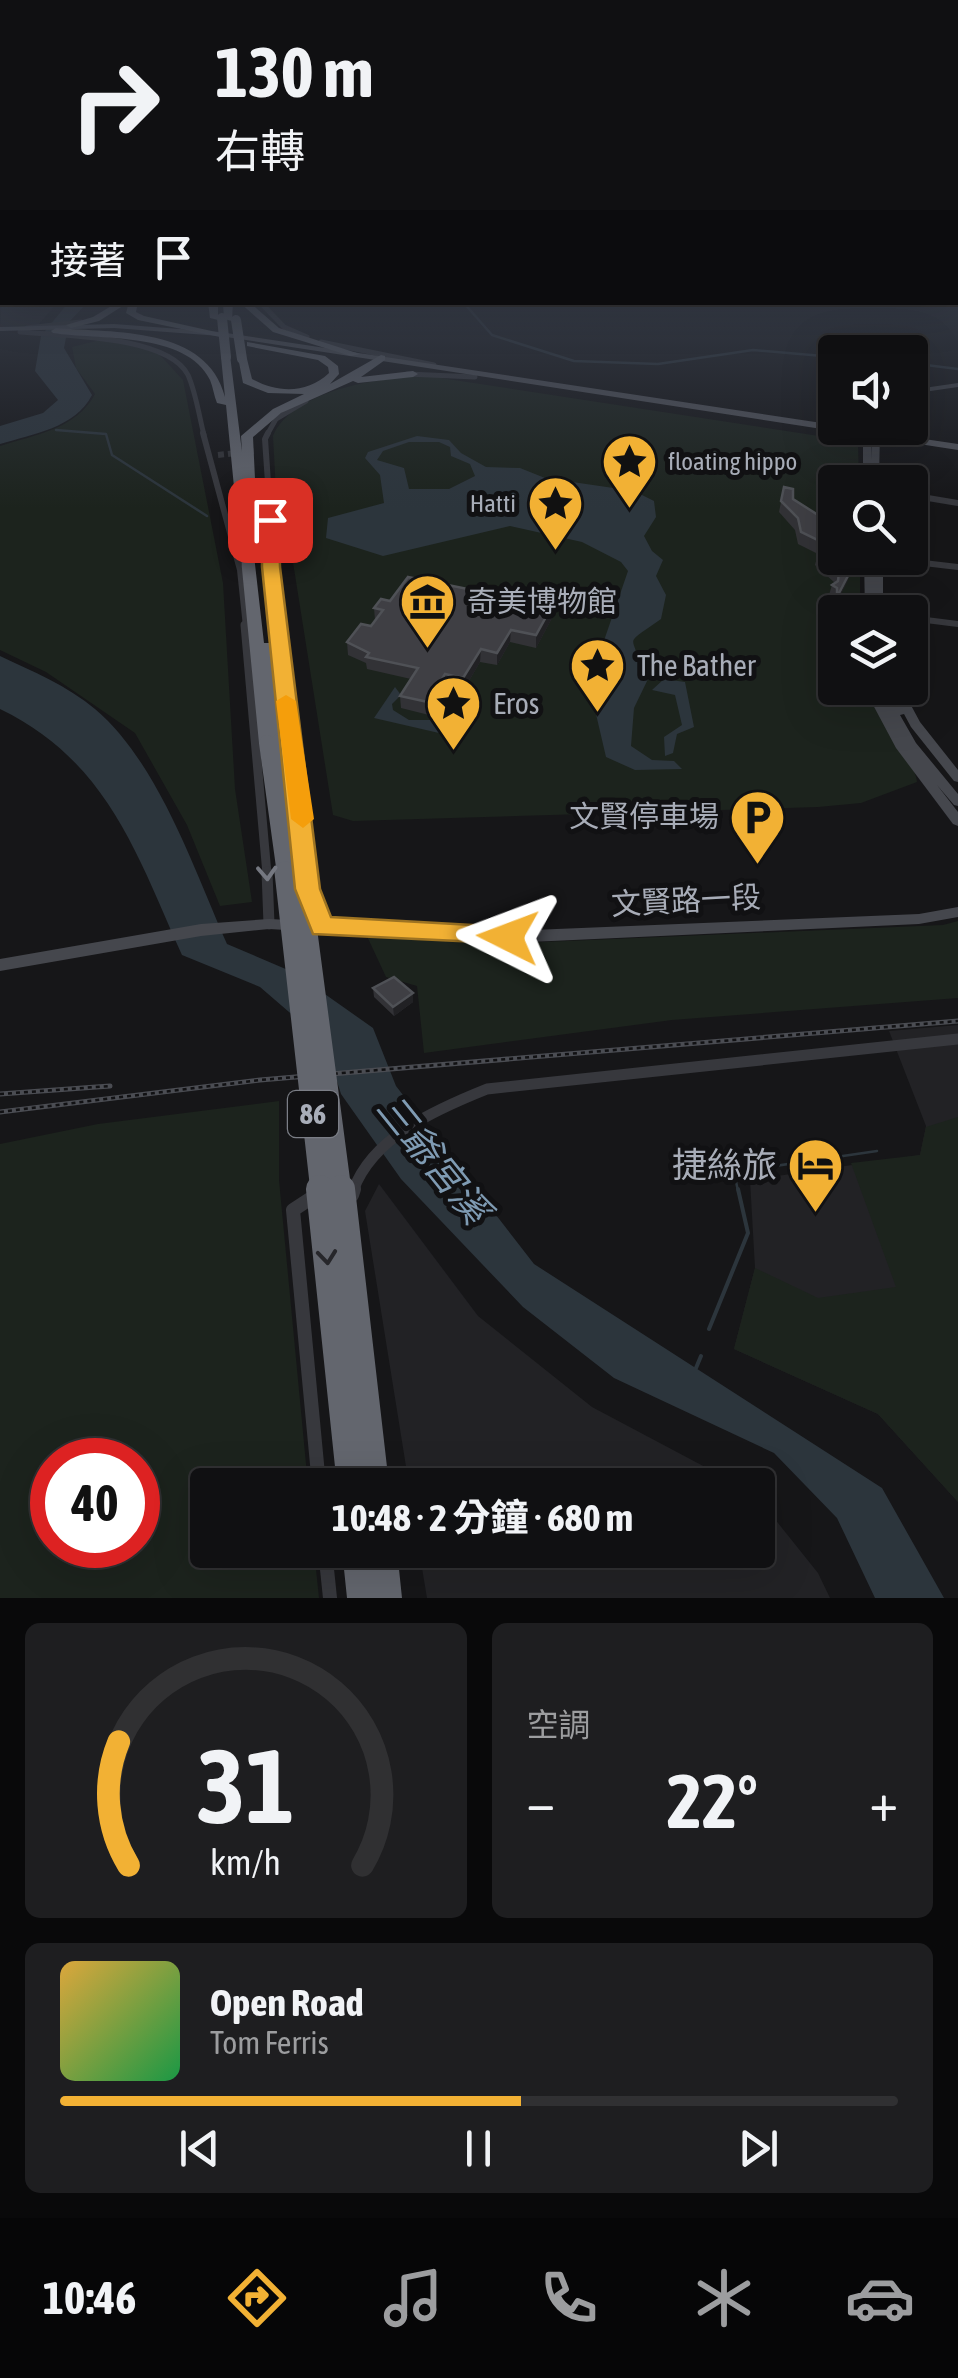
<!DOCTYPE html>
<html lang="zh-TW">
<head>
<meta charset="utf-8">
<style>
	body { margin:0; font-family:"Asap Condensed","Noto Sans TC",sans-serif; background:#1e1e20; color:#f1f3f6; height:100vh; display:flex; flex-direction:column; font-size:38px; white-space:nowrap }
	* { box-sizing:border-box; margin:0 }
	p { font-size:32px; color:#9c9d9f }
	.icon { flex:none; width:55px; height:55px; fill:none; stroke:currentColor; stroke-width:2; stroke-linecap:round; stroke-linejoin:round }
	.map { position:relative; height:1598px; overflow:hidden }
	.details { display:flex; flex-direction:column; gap:25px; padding:25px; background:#09090a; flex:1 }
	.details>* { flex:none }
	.banner { position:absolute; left:0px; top:0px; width:960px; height:305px; box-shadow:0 10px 40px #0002,0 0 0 2px #303032; background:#101012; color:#f1f3f6; overflow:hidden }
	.buttons { position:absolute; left:818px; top:335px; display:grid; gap:20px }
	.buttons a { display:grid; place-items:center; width:110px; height:110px; border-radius:10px; background:#101012; box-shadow:0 10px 40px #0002,0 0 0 2px #303032; font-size:50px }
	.speed { position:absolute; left:30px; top:1438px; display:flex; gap:20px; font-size:50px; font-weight:700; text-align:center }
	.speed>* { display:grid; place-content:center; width:130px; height:130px; border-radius:50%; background:#101012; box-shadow:0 10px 40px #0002,0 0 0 2px #303032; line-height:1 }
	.speed .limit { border:15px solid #d22; background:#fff; color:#111 }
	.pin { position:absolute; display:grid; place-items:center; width:85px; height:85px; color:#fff; margin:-42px; border-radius:20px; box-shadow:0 5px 15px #0006 }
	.me { position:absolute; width:110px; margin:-55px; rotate:273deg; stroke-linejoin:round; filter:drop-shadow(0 0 8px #0008) }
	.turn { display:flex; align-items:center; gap:35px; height:210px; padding:0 50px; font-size:45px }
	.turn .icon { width:130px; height:130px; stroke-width:2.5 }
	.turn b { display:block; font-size:70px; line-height:85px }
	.then { display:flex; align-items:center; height:95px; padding:0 50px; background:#0003; gap:20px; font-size:38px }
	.big { font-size:75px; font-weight:700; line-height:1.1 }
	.details .tile { flex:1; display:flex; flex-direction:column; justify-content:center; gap:15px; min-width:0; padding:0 35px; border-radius:15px; background:#1e1e20 }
	.details .dial { align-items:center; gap:0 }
	.dial svg { height:260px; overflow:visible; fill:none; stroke:#303032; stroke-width:7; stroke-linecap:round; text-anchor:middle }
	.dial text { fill:#f1f3f6; stroke:none }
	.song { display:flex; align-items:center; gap:30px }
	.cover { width:120px; height:120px; border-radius:15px; background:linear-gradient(135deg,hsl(40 70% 55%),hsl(140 70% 35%)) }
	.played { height:10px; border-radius:5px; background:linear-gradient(90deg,#f2b134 55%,#303032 55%) }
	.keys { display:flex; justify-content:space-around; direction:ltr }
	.heat { display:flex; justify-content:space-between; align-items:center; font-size:55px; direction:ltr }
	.details .tiles { flex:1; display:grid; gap:25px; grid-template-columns:1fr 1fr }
	.tile:last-child { grid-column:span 2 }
	.trip { position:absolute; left:190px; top:1468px; width:585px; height:100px; border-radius:10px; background:#101012; box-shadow:0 10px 40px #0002,0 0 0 2px #303032; font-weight:700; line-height:100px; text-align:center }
	.dock { display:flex; height:160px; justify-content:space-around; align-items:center; background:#060607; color:#9c9d9f }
	.dock .icon { width:70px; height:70px }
	.dock .current { color:#f2b134 }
	.dock b { font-size:45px; color:#f1f3f6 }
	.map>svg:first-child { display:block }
</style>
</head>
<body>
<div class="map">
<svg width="958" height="1598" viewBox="0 0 958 1598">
	<rect width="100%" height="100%" fill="#161618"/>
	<path fill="#222225" d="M2,298v4l55,1 -19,22 -38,2z
		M958,1025v477l-80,-88 -144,-65 21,-81 -5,-88 170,-25 6,-29 -37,-95z
		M379,1184l99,132 114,91 147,78h-330l-44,-274z
		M758,1498l60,75 12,25h-403l-8,-48h339z"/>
	<path fill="#1c231d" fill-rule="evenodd" d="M104,339l54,14 25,27 40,203 12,206 17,113 -32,4 -33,-81 -52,-92 -89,-61 -46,-22v-204c34,-11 77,-17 95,-52l-19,-26 -4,-21z
		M428,376l430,66 1,40h-24v76h25v54h-25v76h32c7,29 49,74 50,94l-56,21 -43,4 -465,14 -20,-6 -41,-259 -13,-7 -6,-113c20,-47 109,-59 155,-60z
		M958,921v77l-286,22 -248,33 -7,-67 -31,-9 -20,-43 154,9 423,-18z
		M279,1101v79l29,305h-100v65h106l5,48h-319v-454l98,-20zM138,1460v85h-86v-85z
		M958,1117v385l-80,-88 -144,-65 21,-81 63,30 78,-11 -45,-124 69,-8 6,-28z"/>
	<path fill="#2c353c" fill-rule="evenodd" d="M68,303h19l-18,19 -5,26 28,47c-17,33 -59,39 -92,49v-18l43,-13 15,-13 -23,-29 6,-35z
		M417,436l32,4 12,13 25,14 34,1 25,10 89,13 20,10 2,16 -12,19 8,15 11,9 -7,16 10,19 -5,24c-43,30 -24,13 -21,53l9,5 -15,31 -3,38 21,14 22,1 8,8 -47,1 -29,-13 -17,-73 39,-113 -7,-9 -39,-20 -72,-16 -127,30 -57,-18 2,-20 56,-15 -4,-28 -15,-17 3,-6zM409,442h30l11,5 1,9 19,8 5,12 -26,13h-40l-5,-21 -27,-8 6,-9z
		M0,656c32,15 68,30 95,53 63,53 99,160 132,235l68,29 78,55 23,58 138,178 348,224 62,110h-69l-38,-80 -63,-65 -160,-75 -91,-71 -122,-128 -60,-85 -16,-51 -65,-56 -78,-32c-46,-103 -75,-194 -182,-246z
		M664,679l21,3 9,45 -17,7 -4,19 -8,3 -1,-19 18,-12 -7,-30 -23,-5z
		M395,687l6,8 -9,9 1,6 16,10h23l13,-17 12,-2 -18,32 -65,-15z"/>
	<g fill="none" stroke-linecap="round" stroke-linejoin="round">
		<path stroke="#2c353c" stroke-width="2.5" d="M463,302l29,33 82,26 84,3 95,-14 82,7
			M910,363l48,6
			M56,430l50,4 6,21 95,61
			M229,521l7,16
			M302,533l10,-1
			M738,1191l-4,-19 143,-21"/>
		<path stroke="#2c353c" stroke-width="4" d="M709,1329l39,-96 -10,-44
			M696,1368l5,-12"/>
		<path stroke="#333438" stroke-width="6" stroke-dasharray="6 4" stroke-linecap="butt" d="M218,455l37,-4"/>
		<path stroke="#37383d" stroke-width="5" d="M260,302l24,25 23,10
			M27,328l54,-6
			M20,332c40,4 148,3 168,43 8,18 11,41 16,60
			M321,342l113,23
			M407,374l68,3
			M267,435l9,-16 30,-18"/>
		<path stroke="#37383d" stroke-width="6" d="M203,433l37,137 6,57
			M268,433l-3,6 13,188
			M910,495l48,8
			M881,558l77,9
			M910,618l48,6"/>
		<path stroke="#37383d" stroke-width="9" d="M245,625l22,249
			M278,625l28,247"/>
		<path stroke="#37383d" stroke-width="11" d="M267,872l2,52
			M311,897l11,30
			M353,1191c19,-54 84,-82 134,-102l471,-50"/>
		<path stroke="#37383d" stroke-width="14" d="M316,1195l-23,15 26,275
			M352,1195l2,-6
			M325,1550l5,48"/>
		<path fill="#45474d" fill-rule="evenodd" d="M958,383v4l-48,7v-4z
			M863,428h8v32l1,-32h8l-1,54 -8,-1 -4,1 -4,-2z
			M864,558h19v37l-1,2h-7v15h-10z
			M864,688h30l5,8h7l14,26 38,48v12l-4,-1 -43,-54 -7,-13 -4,1 16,28 42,51v12l-4,-1 -17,-20 21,27v14l-5,-2 -57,-76z
			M958,907v10l-39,7 -411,19 -239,-14 -68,7 -201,35v-12l201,-35 68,-5 239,12 411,-17z"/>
		<path fill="#53555c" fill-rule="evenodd" d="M114,324l106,8 615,93v3h15l108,16v6l-738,-114 -106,-8 -114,3v-4z"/>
		<path fill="#63666e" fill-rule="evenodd" d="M118,302h11l-30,19 -28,7 -5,-3 27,-8z
			M129,302h9l-2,10 8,4 81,18 -5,3 -82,-17 -12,-7z
			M208,302h10v18l-8,-2z
			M223,302h10l-1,19 -8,-2z
			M239,302h10l30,26 81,26 -9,2 -78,-24z
			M56,328c58,5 151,-2 169,69l-4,-40 9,-2 12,97 -1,-16 32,-27 31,-15 -36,-1 -25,-10 -5,-26 9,2 5,20c25,14 55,15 77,-6l-1,-6 -10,-7 -71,-14v-4l78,14 13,10 1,8 -9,10 51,-29 4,1v4l-24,17 52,-6 5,3 -5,3 -55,6 -5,-2 -72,32 -28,24 3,63 -8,3 16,140h10l2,3 12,95 -2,4h-12l-7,3 -8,-5 -33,-338 -9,-2c-3,-7 -4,-16 -7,-23 -23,-49 -114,-40 -157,-47l-2,-2z
			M342,1550h55l5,48h-55z"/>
		<defs>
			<path id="rail" d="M0,1094l110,-8
				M0,1112l260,-32 698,-59"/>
		</defs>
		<use href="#rail" stroke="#4a4c52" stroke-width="5"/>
		<use href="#rail" stroke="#111113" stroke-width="2.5" stroke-dasharray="4" stroke-linecap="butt"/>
		<path stroke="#63666e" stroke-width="10" d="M222,318l4,39
			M236,320l6,39"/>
		<path stroke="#63666e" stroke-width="16" d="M280,741l19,133
			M267,743l18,131"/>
		<path stroke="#63666e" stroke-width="21" d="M285,872l36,319
			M299,872l42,319"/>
		<path stroke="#63666e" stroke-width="28" d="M320,1189l31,296
			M341,1189l34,296"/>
	</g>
	<path fill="#323236" d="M784,487l34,43 17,28 16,12 -4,12 -14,27 1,-8 -6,-3 4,-13 3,-2 -20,-18 3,-11 -20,-10 -3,-14 -16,-18z
		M390,601l162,5v12l-16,30 -26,-6 -13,23 -17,-3 -17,29 -17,-4 -17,28 -28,-7 -1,-12 11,-17 -44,-10 -1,-6 -18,-8 -1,-13 24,-16 4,-6 -1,-12z
		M373,988l40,14 -19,14 -20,-19z"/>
	<path fill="#212124" d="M851,570l-4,12 -14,27 4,-12z
		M552,606v12l-16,30v-13z
		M511,630l-1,12 -13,23v-12z
		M481,649l-1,13 -17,29v-13z
		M445,674l1,13 -17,28 -1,-13z
		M413,993v9l-19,14 -1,-9z"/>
	<path fill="#3f3f44" stroke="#4f5156" stroke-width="2.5" d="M784,487l9,2v10l25,16v15h17v28h6l10,12 -14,27v-9l-5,-3 6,-4 1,-10 -21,-18 6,-10 -23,-11 -3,-14 -17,-17z
		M408,577l144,29 -16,29 -25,-5 -14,23 -16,-4 -18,29 -18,-4 -17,28 -28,-6 18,-28 -52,-11 3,-4 -22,-11 14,-18 10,2 12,-16 -9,-2 7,-9 9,2z
		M394,977l19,16 -20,14 -20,-19z"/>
	<defs><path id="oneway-chevron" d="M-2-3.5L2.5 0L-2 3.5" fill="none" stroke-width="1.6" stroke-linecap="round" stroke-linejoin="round" transform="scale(2.5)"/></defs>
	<use stroke="#757881" href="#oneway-chevron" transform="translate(267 873) rotate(87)"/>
	<use stroke="#26262a" href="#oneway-chevron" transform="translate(327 1257) rotate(84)"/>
	<linearGradient id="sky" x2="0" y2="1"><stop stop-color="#0c0c0d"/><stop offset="0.56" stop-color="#363c48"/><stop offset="1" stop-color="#363c48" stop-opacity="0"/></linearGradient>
	<rect width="958" height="508" fill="url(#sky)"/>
	<path fill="#f2b134" stroke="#9d7322" stroke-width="2.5" d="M270,515l9,5 1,47 40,322 11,28 177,10 10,3 3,7 -3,7 -205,-10 -18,-45 -33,-322v-47z"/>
	<path fill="#f59e0b" d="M286,695l10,6 18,118 -11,9 -12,-9 -15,-118z"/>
	<defs>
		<symbol id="sight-pin" viewBox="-11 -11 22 30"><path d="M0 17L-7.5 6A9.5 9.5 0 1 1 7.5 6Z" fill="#f2b134" stroke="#111113"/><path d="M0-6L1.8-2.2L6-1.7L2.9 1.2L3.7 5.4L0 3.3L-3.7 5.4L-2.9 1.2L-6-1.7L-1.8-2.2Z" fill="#111"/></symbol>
		<symbol id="museum-pin" viewBox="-11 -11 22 30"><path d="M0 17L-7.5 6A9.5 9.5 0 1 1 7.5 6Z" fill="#f2b134" stroke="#111113"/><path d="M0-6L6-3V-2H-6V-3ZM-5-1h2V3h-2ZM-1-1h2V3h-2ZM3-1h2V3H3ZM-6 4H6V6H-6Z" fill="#111"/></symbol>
		<symbol id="parking-pin" viewBox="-11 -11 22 30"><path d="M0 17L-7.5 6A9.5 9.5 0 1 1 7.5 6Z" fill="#f2b134" stroke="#111113"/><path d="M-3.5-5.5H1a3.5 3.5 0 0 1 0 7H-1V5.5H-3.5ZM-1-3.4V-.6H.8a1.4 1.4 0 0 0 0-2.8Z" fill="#111"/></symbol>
		<symbol id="hotel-pin" viewBox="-11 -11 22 30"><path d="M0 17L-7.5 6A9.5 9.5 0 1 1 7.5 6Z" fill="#f2b134" stroke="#111113"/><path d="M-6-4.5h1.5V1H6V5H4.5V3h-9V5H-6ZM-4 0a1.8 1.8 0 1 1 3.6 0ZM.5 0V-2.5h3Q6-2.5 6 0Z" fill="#111"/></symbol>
	</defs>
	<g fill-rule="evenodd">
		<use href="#sight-pin" x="598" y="430" width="63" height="86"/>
		<use href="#sight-pin" x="524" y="472" width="63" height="86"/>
		<use href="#museum-pin" x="396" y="570" width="63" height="86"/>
		<use href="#sight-pin" x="566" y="634" width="63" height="86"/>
		<use href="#sight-pin" x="422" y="672" width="63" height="86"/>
		<use href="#parking-pin" x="726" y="786" width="63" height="86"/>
		<use href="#hotel-pin" x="784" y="1134" width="63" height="86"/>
	</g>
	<g text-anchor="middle" stroke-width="10" stroke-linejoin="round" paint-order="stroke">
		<g font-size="25" fill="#a8adb8" stroke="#111113" text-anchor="start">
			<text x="668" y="470">floating hippo</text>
			<text x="516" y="512" text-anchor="end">Hatti</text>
		</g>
		<rect fill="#111113" stroke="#7b7e86" stroke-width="2.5" x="288" y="1091" width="50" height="46" rx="8"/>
		<g font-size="28" font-weight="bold" fill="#a8adb8">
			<text x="313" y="1124">86</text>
		</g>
		<g font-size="30" fill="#a8adb8" stroke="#111113" text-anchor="start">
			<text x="467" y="612">奇美博物館</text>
			<text x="637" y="676">The Bather</text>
			<text x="493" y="714">Eros</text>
			<text x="719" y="827" text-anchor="end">文賢停車場</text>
		</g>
		<g font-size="30" fill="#a8adb8" stroke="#111113">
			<text transform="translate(686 901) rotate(-3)" y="10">文賢路一段</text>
		</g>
		<g font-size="35" fill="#a8adb8" stroke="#111113" text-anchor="end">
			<text x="777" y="1177">捷絲旅</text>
		</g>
		<g font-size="38" font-style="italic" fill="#7f9bb3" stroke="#111113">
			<text transform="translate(433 1159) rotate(51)" y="13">三爺宮溪</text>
		</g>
	</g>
</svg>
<div class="buttons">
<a><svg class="icon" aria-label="sound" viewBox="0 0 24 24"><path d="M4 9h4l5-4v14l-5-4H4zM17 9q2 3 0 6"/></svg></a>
<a><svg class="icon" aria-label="search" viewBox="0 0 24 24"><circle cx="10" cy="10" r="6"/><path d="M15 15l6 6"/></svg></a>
<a><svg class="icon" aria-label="layers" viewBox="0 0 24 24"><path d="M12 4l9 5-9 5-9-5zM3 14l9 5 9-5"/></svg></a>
</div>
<div class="speed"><div class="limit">40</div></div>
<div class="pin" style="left:270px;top:520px;background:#d93025"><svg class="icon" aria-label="arrive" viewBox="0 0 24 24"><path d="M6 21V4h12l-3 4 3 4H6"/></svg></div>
<svg class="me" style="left:508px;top:937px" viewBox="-20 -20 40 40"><path d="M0-17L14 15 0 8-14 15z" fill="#f2b134" stroke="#fff" stroke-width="4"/></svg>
<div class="trip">10:48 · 2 分鐘 · 680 m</div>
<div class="banner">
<div class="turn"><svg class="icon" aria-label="right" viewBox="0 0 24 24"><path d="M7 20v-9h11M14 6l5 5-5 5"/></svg><div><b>130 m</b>右轉</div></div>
<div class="then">接著<svg class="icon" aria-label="arrive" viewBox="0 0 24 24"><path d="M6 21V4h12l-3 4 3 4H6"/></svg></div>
</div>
</div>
<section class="details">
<div class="tiles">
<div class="tile dial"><svg viewBox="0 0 100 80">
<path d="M14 69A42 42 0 1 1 86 69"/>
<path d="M14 69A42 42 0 0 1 11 31" stroke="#f2b134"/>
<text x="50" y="56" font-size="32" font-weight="700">31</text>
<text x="50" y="72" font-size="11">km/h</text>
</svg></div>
<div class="tile"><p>空調</p>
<div class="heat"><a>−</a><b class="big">22°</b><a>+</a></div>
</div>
<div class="tile">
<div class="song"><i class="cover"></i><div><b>Open Road</b><p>Tom Ferris</p></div></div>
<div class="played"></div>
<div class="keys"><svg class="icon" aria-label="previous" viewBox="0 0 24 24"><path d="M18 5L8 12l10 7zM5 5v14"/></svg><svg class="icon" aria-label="pause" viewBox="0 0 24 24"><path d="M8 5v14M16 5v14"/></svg><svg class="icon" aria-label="next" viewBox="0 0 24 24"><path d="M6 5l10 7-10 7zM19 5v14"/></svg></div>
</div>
</div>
</section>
<nav class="dock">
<b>10:46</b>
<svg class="icon current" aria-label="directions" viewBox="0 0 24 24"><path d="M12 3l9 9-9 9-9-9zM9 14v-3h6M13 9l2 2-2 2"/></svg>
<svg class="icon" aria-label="music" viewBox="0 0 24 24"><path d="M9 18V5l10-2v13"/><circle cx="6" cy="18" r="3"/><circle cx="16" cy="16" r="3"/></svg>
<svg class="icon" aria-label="phone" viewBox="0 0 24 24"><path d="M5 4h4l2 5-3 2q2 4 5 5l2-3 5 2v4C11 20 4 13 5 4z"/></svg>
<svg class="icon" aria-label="climate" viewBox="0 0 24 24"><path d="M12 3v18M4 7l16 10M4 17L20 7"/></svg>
<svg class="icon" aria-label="car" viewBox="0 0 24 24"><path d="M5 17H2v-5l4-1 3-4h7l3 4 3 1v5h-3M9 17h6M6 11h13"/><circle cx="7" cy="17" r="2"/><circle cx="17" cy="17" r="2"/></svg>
</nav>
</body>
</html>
